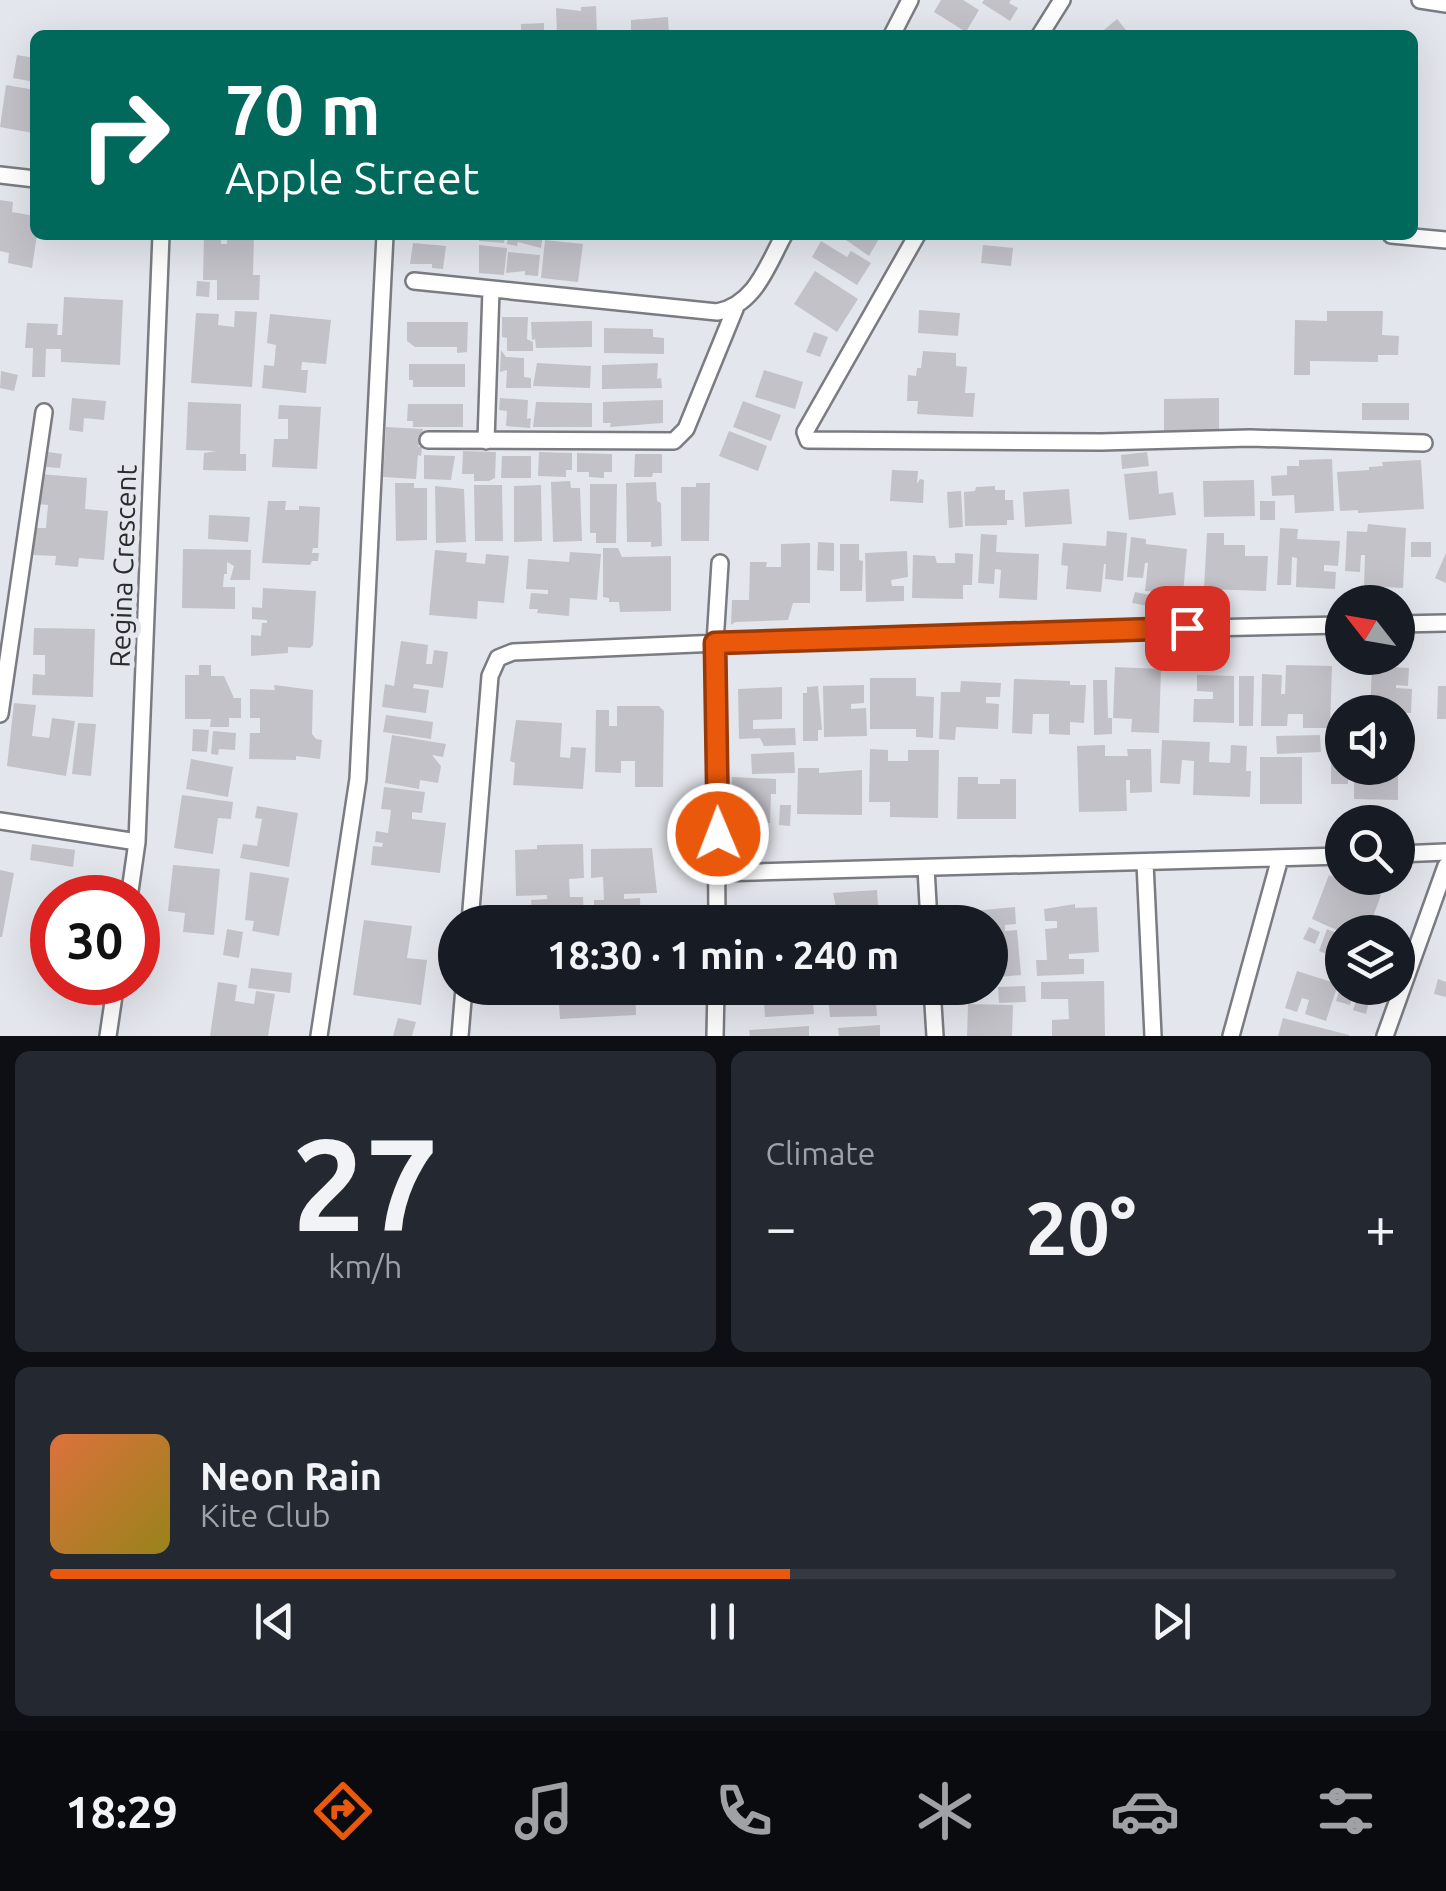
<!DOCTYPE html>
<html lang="en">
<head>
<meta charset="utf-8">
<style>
	body { margin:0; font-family:Ubuntu,sans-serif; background:#242831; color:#f1f3f6; height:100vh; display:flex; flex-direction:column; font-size:38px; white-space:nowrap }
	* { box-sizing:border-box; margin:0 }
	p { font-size:32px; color:#9ea1a6 }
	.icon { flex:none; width:55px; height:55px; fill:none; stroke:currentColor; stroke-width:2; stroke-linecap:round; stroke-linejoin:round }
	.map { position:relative; height:1036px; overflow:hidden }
	.panel { display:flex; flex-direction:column; gap:15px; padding:15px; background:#0d0f14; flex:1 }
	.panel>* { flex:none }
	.hud { position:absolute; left:30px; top:30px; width:1388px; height:210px; border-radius:15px; box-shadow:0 10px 40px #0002; background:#00695c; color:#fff; overflow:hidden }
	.needle { width:65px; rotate:301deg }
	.tools { position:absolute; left:1325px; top:585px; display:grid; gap:20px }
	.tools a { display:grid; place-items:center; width:90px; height:90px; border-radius:50%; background:#171b24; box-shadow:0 10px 40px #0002; font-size:50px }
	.speed { position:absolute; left:30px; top:875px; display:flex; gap:20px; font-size:50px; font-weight:700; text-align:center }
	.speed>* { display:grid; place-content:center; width:130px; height:130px; border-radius:50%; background:#171b24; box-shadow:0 10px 40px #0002; line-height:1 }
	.speed .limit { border:15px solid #d22; background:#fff; color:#111 }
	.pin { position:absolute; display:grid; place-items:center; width:85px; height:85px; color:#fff; margin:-42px; border-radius:20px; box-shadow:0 5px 15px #0006 }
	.me { position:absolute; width:110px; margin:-55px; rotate:359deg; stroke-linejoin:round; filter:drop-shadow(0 0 8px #0008) }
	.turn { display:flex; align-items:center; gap:35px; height:210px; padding:0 30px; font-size:45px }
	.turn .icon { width:130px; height:130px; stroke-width:2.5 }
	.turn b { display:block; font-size:70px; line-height:85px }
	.big { font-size:75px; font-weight:700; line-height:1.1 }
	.panel .tile { flex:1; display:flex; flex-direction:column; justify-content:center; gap:15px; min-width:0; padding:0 35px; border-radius:15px; background:#242831 }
	.panel .dial { align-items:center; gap:0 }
	.dial b { font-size:130px; line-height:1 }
	.song { display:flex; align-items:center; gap:30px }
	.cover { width:120px; height:120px; border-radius:15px; background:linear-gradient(135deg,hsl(20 70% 55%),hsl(50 70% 35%)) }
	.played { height:10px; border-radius:5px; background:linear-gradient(90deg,#ea580c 55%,#363941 55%) }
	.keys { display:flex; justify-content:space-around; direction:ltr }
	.heat { display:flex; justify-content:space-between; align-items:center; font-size:55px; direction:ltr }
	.panel .tiles { flex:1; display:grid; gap:15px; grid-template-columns:1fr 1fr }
	.tile:last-child { grid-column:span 2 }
	.trip { position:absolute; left:438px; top:905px; width:570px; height:100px; border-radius:50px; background:#171b24; box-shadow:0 10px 40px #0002; font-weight:700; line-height:100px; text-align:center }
	.tabs { display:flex; height:160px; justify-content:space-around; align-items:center; background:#090b0e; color:#9ea1a6 }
	.tabs .icon { width:70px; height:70px }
	.tabs .selected { color:#ea580c }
	.tabs b { font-size:45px; color:#f1f3f6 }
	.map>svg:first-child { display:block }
</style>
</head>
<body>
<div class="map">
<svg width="1446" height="1036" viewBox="0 0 1446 1036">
	<rect width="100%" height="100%" fill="#e4e6ed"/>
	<path fill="#c4c2c9" d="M941,0h22l16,10 -13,22 -32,-20z
		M984,0h27l-2,3 9,5 -8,13 -28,-18z
		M596,6l1,29h-40l-1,-27 25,3v-4z
		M668,17l1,18h-38v-15z
		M1117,19l13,16h-32z
		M544,23v12h-23v-11z
		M17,55l18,3v24l-22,-4z
		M6,85l29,5 -4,20 4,1 -2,22 -33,-6z
		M0,200l13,2 -1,10 23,4 2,19 -5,33 -24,-5 1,-10 -9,-2z
		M480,235h25l-1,8 -25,-2z
		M508,235h35l-2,13 -23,-6 -1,4 -10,-2z
		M839,235h38l3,2 -11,19z
		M204,236h17v8h6v-8h27l-1,39h7l-1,25h-42v-20h-14z
		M545,240l38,4 -5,38 -37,-4z
		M821,241l26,16 4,-6 20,12 -14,22 -45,-28z
		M413,243l33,3 -3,23 -11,-1v-4h-22z
		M479,245l28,3 -3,27 -25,-2z
		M983,245l30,3 -2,18 -30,-3z
		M508,252l32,3 -2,21 -13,-1v-4l-19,2z
		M815,271l43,28 -21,33 -43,-28z
		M197,281l13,1 -1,15 -13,-1z
		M64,297l59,3 -3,65 -59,-3v-13h-15l-1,28h-13l1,-29h-8l2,-25 31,1 -1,11h5z
		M919,310l41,3 -2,23 -40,-3z
		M235,311l22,1 -5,75 -61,-4 5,-70 23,1 -1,11 16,2z
		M1327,311h56l-1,24 17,1 -1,19h-20v7l-68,-1v14h-16l1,-55 32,1z
		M270,314l61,6 -5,44 -24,-2 -1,8h7l-2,23 -44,-5 2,-23 10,1 2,-21 -9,-2z
		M502,317h26l-1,22 6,3v9h-26v-13l-5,-1z
		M592,321v26l-56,1 -1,-9 -3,1 -1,-18z
		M407,322h61l-1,30 -10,1v-6h-42l-8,-6z
		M604,328l49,1v8l11,1v16l-60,-1z
		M814,332l14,5 -8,20 -14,-5z
		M501,350l5,7 18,1v19l7,1v10h-25l1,-18 -7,2z
		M923,351l33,2v13l11,1 -2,26h10l-2,24 -56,-3 1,-13h-11l1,-26 8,1 1,-8h4z
		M537,363l54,3 -1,22 -57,-2z
		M658,363l-1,16 4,-1 1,10 -60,1v-24z
		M409,364h56v23h-52v-7h-4z
		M764,370l39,12 -8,27 -40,-12z
		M1,371l17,4 -4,16 -14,-3z
		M72,398l34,3 -2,19 -20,-2 -1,14 -14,-2z
		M500,398l28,2 -1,19 4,-1 -1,10 -24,-2 1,-15 -8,-1z
		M1219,398v32l-55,1v-32z
		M663,400v23l-53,4 1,-4h-8v-21z
		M743,401l38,14 -10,26 -38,-14z
		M188,402l53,2 -1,50h6v17l-43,-1 1,-17 12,-2 -30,-1z
		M536,402l56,1v24h-59z
		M1362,403h47v17h-47z
		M408,404h55v23h-50v-6h-6z
		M279,405l42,2 -4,62 -45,-2 2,-28h14v-20h-10z
		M386,427l37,2 -1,15 -5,2 5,1 -1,9 -3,-1 -2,24 -33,-2z
		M729,431l38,15 -9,25 -39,-15z
		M463,451l33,1 -1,26 -6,3h-15v-7h-12z
		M48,452l14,2 -2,14 -14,-1z
		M539,452l33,1v17h-6v7l-28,-1z
		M1147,452l2,14 -27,3 -1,-14z
		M577,453l35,1v18h-8v6l-15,-1v-5h-12z
		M635,454h27v19h-9l-1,4h-18z
		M424,455l31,1 -4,24 -27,-1z
		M502,456h29v22h-30z
		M1332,459l2,52 -39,2 -1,-18 -22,1 -1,-20 16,-1v-9h12v-6z
		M1421,460l3,49 -66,4v-3l-18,1 -3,-39 32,-2v-3l14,-1 -1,-4z
		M892,470l26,1 -1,13 3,-5 4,1 -1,23 -33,-2z
		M1157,471l2,23 14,-2 3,23 -47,5 -5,-46z
		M40,474l47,4 -2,31 23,2 -4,49 -25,-2 -1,9 -23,-2 1,-9 -23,-1 2,-27h11l2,-23 -11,-1z
		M1254,480l1,36 -51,1 -1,-36z
		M570,481l1,7h9l2,53 -29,1 -2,-60z
		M656,482l1,19 4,2 1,43 -11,1v-5h-24l-1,-59z
		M395,483h19v5h13v52l-31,1z
		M696,483h14l-1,58h-28v-54h15z
		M590,484h27l-1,59h-20v-10h-6z
		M474,485h28l1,56h-28z
		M541,485l1,56 -28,1v-56z
		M435,486l29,3 2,53 -30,1z
		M995,486v4h10v10h8l1,20h-7v5l-42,1 -1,-34 11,-1 1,-4z
		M1069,489l3,35 -47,3 -2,-35z
		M961,491l2,36 -14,1 -2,-36z
		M268,501h18l-1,9h14v-4l21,1 -2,41h-5l-1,5h7l-1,8h-6l-2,4 -48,-2z
		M1260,501h15v19h-15z
		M209,515l41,2 -2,25 -40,-3z
		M1368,524l38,4 -3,60 -39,-2 1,-31h-4l-1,17 -15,-1 2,-40 20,1z
		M1280,528l18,1 -1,10 43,2 -2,25 -14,-1v6l12,1 -1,17 -39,-2 1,-29 -5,-1 -1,28h-14z
		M1107,531l20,2 -4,48 -18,-2 1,-15h-2l-3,28 -35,-3 2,-23 -7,-1 2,-22 43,3z
		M1207,533h17v12h21v11h23l-2,35 -62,-2z
		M981,534l16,1 -1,17 43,2 -2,46 -38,-2 2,-28 -6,-1 -1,15 -16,-1z
		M1131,537l15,2v5l41,5 -4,45 -38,-3 3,-28h-3l-2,15 -16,-1z
		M818,542l16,1v28l-17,-1z
		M1411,542h20v15h-20z
		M810,543v60h-17l-5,17 -53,2 -4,3 1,-25h17l1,-38h17l-1,5h15v-23z
		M840,544h19v16l4,1 -1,30h-22z
		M603,548h15l4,9 49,-1v55l-51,1 -1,-10h-10v-4l-6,-1z
		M183,549l68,1 -1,30h-20l4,-14 -7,-4v12h-3l-1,13h12v22l-53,-1z
		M435,550l32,3 -1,9 19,2 1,-10 23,2 -5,47 -26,-2 -1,18 -48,-4z
		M907,551l1,26 -17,3 1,6h12v15l-38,1 -1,-49z
		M570,552l31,2 -4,46 -27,-2 -1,18 -32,-3 1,-4h-9l2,-16 17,1v-4l-22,-1 2,-30 41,3z
		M955,553l18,1 -1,31h-9v14l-51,-1 1,-43 22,1 2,7h18z
		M1446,553v30l-11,-5z
		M263,588l53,3 -3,54 -3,3 -22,-1v6l-37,3v-21l10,1 1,-13h5v-3l-15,-1v-12l10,1z
		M1135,592l15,3 -2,11 -16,-3z
		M34,628l61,1 -2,68 -61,-2 1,-21 12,1v-20h-12z
		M401,641l27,4 -2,19h6l2,-14 14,2 -5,36 -29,-4 -1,4 16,2 -3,23 -44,-6 3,-23 9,2z
		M199,665h12v11h13l10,22h7v20h-12v9h-19l1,-8h-26v-44h14z
		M1286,665l46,1 -2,62h-27v-14h-15l-1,12h-26l1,-52 20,1 -1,19h4z
		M1372,666l37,2 -1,18 -12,-1v3l16,1 -1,24 -41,-1z
		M1115,667l46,2 -2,64 -28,-1 1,-13 -19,-1z
		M1197,675l37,1v47l-41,-1 1,-23h19v-7l-16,-1z
		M1239,676h15l-1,50h-14z
		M870,678h46v18l18,1 -1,41 -17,-1v-8h-46z
		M1014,679l56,2v4h16l-2,38 -14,-1v13l-21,-1v-20h-16l-1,20 -20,-1z
		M1093,680h14l1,38h4v16l-18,1z
		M961,681l40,2 -1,14h-14v6l13,1 -1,25 -42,-2 -1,13 -16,-1 2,-47h19z
		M274,685l39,5 -1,44 4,5 6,1 -2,19 -24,-3v4l-47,-1 1,-26h10v-15h-10v-29l25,1z
		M864,685v18l-13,1v5l15,-1 1,28 -43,1 -1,-51z
		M818,686l4,44h-4v11h-15v-48h4v-6z
		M1438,686h8v33h-9z
		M782,687v32l-29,1v9l42,-1 1,17 -32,1 -4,-8 -21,1 -1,-50z
		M14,703l22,2 -4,31 17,2 3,-20 23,3 -9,55 -59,-10z
		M617,706h42l5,5 -1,76h-28v-26h-14v12l-26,-1 1,-62h13v16h8z
		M386,715l47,7 -2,17 -48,-7z
		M516,720l46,3 -2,34 10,1 1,-11 15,1 -3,41 -70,-4 2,-22 -5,-2z
		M78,723l18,1 -5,52 -19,-2z
		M193,729l16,1 -2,22 -15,-1z
		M213,731l23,2 -1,17 -16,-1 -1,6 -7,-1z
		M392,735l54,9 -3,13 -11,-2 9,11 -3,17 -18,-3 -1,9 -34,-6z
		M1320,735l1,17 -44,2 -1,-18z
		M1162,740l48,2 -1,20 21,1 1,-18 16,1 -1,25h5l-1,26 -57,-2 1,-34 -12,-1 -2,24 -20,-1z
		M1105,745v11h23l-1,-7h24l1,43 -22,1v-13h-4l1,31 -48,1 -2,-66z
		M1331,747h11v21h6v16h-17z
		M870,749l18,1v11h20v-11h31l-1,68 -48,-1v-15h-21z
		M794,752l1,21 -43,1 -1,-20z
		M1260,757h42v47h-42z
		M191,759l42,8 -5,30 -42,-8z
		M798,768h21v5l43,-3v45l-65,-1z
		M1354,768h44v32l-44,-1z
		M732,777l44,2v15h-5l-1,29 -41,-2 1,-15h12v-5h-11z
		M958,777h20v7h22v-5h16v40h-59z
		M384,787l41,5 -3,21 -10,-1v7l34,4 -6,50 -69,-8 2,-19 9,1 1,-4 -8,-1 1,-11 12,2 3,-23 -10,-1z
		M182,795l51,7 -2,17 -13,-1 -5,36 -39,-6z
		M780,805h11l-1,21 -11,-1z
		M257,806l41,7 -9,54 -49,-9 3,-14 14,2 5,-27 -7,-1z
		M32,844l43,6 -2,17 -43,-7z
		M583,844l1,34 -15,1 1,18h13l1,22 -52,2 -1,-21 16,-1v-4l-31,1 -1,-46 22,-1v-4z
		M652,848l5,45 -33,1v5l16,-1 1,23 -47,1v-22h10l-1,-23 -12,1v-29z
		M173,865l47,4 -6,66 -31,-3 2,-19 -17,-2z
		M0,870l14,3 -12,64h-2z
		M250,872l39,6 -10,58 -27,-5 2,-10 -9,-1z
		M1329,875l52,20 -13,35 6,2h-33l-29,-13z
		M877,890l2,32h-40l-6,-29z
		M1075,904v4l22,-1 2,45 -30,2v5h15v15l-47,2 -1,-16h11l-2,-31 12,-1v-7h-12l-1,-12z
		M1015,907l1,17 -11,1v6l12,-1 4,45 -31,3v-56h-26l-1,-10z
		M364,920l48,6 -5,32 20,2 -6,45 -68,-10z
		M1309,927l11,5 -5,12 -12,-5z
		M227,929l16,3 -4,26 -16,-3z
		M1327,929l15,6v25l-23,-9z
		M251,968l41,5 -2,20 -42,-5z
		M1297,971l41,13 -12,37 -21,-7 4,-14 -7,-2 -5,14 -12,-4z
		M1438,979l8,3v15l-12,-3z
		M1104,981l1,55h-53v-16l17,-1 -1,-20h-27v-17z
		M218,982l19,3 -2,16 19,3 2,-13 19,3 -7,42h-58z
		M1025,986l1,16 -27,1 -1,-16z
		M558,988h77l1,27 -76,4z
		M743,988h58l1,13h11l1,13 -49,3 -1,-16 16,-1v-5l-36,3z
		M838,988h37l2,28 -47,1 -2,-23h10z
		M1340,988h16l-6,17 -14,-4z
		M1357,998l12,4 -3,12 -13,-4z
		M968,1004l45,1 -1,31h-45z
		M398,1018l18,4 -4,14h-19z
		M1283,1018l66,17v1h-71z
		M880,1025v11h-41l-1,-8z
		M809,1026v10h-59l-1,-6z"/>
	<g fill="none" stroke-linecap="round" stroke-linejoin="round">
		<defs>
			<path id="street" d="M1420,0l26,4
				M892,35l18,-35
				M1040,35l22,-35
				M0,175l35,4
				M917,235l-112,197 3,8 293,2 149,-4 174,5
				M1391,235l55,5
				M414,281l303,31c38,-7 50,-46 67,-77
				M428,440l246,1 12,-12 49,-120
				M486,441l5,-151
				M1398,624l48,-1
				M0,714l44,-302
				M0,821l137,21
				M1398,854l48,-2
				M1145,863l8,173
				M926,868l3,54
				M718,873l624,-17
				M129,898l8,-56 24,-607
				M470,922l20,-246 8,-18 15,-6 384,-17 445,-10
				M717,922l-2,-279 5,-80
				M932,988l3,48
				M108,1036l8,-54
				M319,1036l39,-257 27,-544
				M460,1036l4,-48
				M715,1036l1,-48
				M1231,1036l49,-178
				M1385,1036l61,-170"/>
		</defs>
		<use href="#street" stroke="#7b7c82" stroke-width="20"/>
		<use href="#street" stroke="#fff" stroke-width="15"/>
	</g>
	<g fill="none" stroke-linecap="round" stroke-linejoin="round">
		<defs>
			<path id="route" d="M718,834l-3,-191 472,-15"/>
		</defs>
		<use href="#route" stroke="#983908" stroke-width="25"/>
		<use href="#route" stroke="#ea580c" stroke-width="18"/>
	</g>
	<g text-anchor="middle" stroke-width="10" stroke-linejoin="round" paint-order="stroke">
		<g font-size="28" fill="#2a2b2d" stroke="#e4e6ed">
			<text transform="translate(123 566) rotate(-88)" y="10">Regina Crescent</text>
		</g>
	</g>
</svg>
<div class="tools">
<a><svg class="needle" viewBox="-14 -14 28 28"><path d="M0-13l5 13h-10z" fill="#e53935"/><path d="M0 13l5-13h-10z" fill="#9ea1a6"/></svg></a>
<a><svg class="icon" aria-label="sound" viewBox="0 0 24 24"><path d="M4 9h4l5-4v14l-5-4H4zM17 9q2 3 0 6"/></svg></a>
<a><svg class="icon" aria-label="search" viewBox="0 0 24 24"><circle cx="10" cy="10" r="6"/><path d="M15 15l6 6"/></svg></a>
<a><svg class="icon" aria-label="layers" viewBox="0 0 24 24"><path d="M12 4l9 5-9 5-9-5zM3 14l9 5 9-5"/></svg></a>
</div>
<div class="speed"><div class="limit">30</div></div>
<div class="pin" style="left:1187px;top:628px;background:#d93025"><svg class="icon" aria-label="arrive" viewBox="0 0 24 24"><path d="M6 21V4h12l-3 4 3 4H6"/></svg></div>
<svg class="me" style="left:718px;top:834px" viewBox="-20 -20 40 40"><circle r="17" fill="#ea580c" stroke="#fff" stroke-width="3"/><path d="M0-11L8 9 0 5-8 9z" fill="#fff"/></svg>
<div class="trip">18:30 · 1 min · 240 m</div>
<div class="hud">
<div class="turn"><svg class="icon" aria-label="right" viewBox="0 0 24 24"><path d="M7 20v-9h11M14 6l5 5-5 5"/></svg><div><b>70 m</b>Apple Street</div></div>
</div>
</div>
<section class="panel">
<div class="tiles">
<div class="tile dial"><b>27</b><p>km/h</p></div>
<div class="tile"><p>Climate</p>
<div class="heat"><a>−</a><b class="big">20°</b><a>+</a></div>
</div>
<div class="tile">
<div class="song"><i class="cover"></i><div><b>Neon Rain</b><p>Kite Club</p></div></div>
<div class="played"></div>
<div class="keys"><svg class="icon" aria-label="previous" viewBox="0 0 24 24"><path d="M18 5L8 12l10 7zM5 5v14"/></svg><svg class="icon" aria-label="pause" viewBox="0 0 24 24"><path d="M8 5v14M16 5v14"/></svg><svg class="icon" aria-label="next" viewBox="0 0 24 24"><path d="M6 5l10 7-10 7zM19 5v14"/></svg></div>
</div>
</div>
</section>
<nav class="tabs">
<b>18:29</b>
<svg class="icon selected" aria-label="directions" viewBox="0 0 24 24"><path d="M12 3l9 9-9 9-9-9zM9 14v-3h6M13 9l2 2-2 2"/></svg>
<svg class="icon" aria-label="music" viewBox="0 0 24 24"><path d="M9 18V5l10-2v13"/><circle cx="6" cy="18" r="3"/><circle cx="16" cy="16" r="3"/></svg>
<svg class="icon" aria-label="phone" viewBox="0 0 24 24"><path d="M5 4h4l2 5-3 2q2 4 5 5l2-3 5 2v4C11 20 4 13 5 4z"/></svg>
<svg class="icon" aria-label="climate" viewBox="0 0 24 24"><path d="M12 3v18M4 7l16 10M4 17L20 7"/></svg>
<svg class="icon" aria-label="car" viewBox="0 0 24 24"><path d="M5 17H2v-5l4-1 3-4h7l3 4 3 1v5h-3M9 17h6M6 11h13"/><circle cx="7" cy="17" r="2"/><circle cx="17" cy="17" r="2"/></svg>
<svg class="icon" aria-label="filters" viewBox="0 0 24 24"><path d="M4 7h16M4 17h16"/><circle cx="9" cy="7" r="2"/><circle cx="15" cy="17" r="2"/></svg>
</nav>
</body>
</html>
